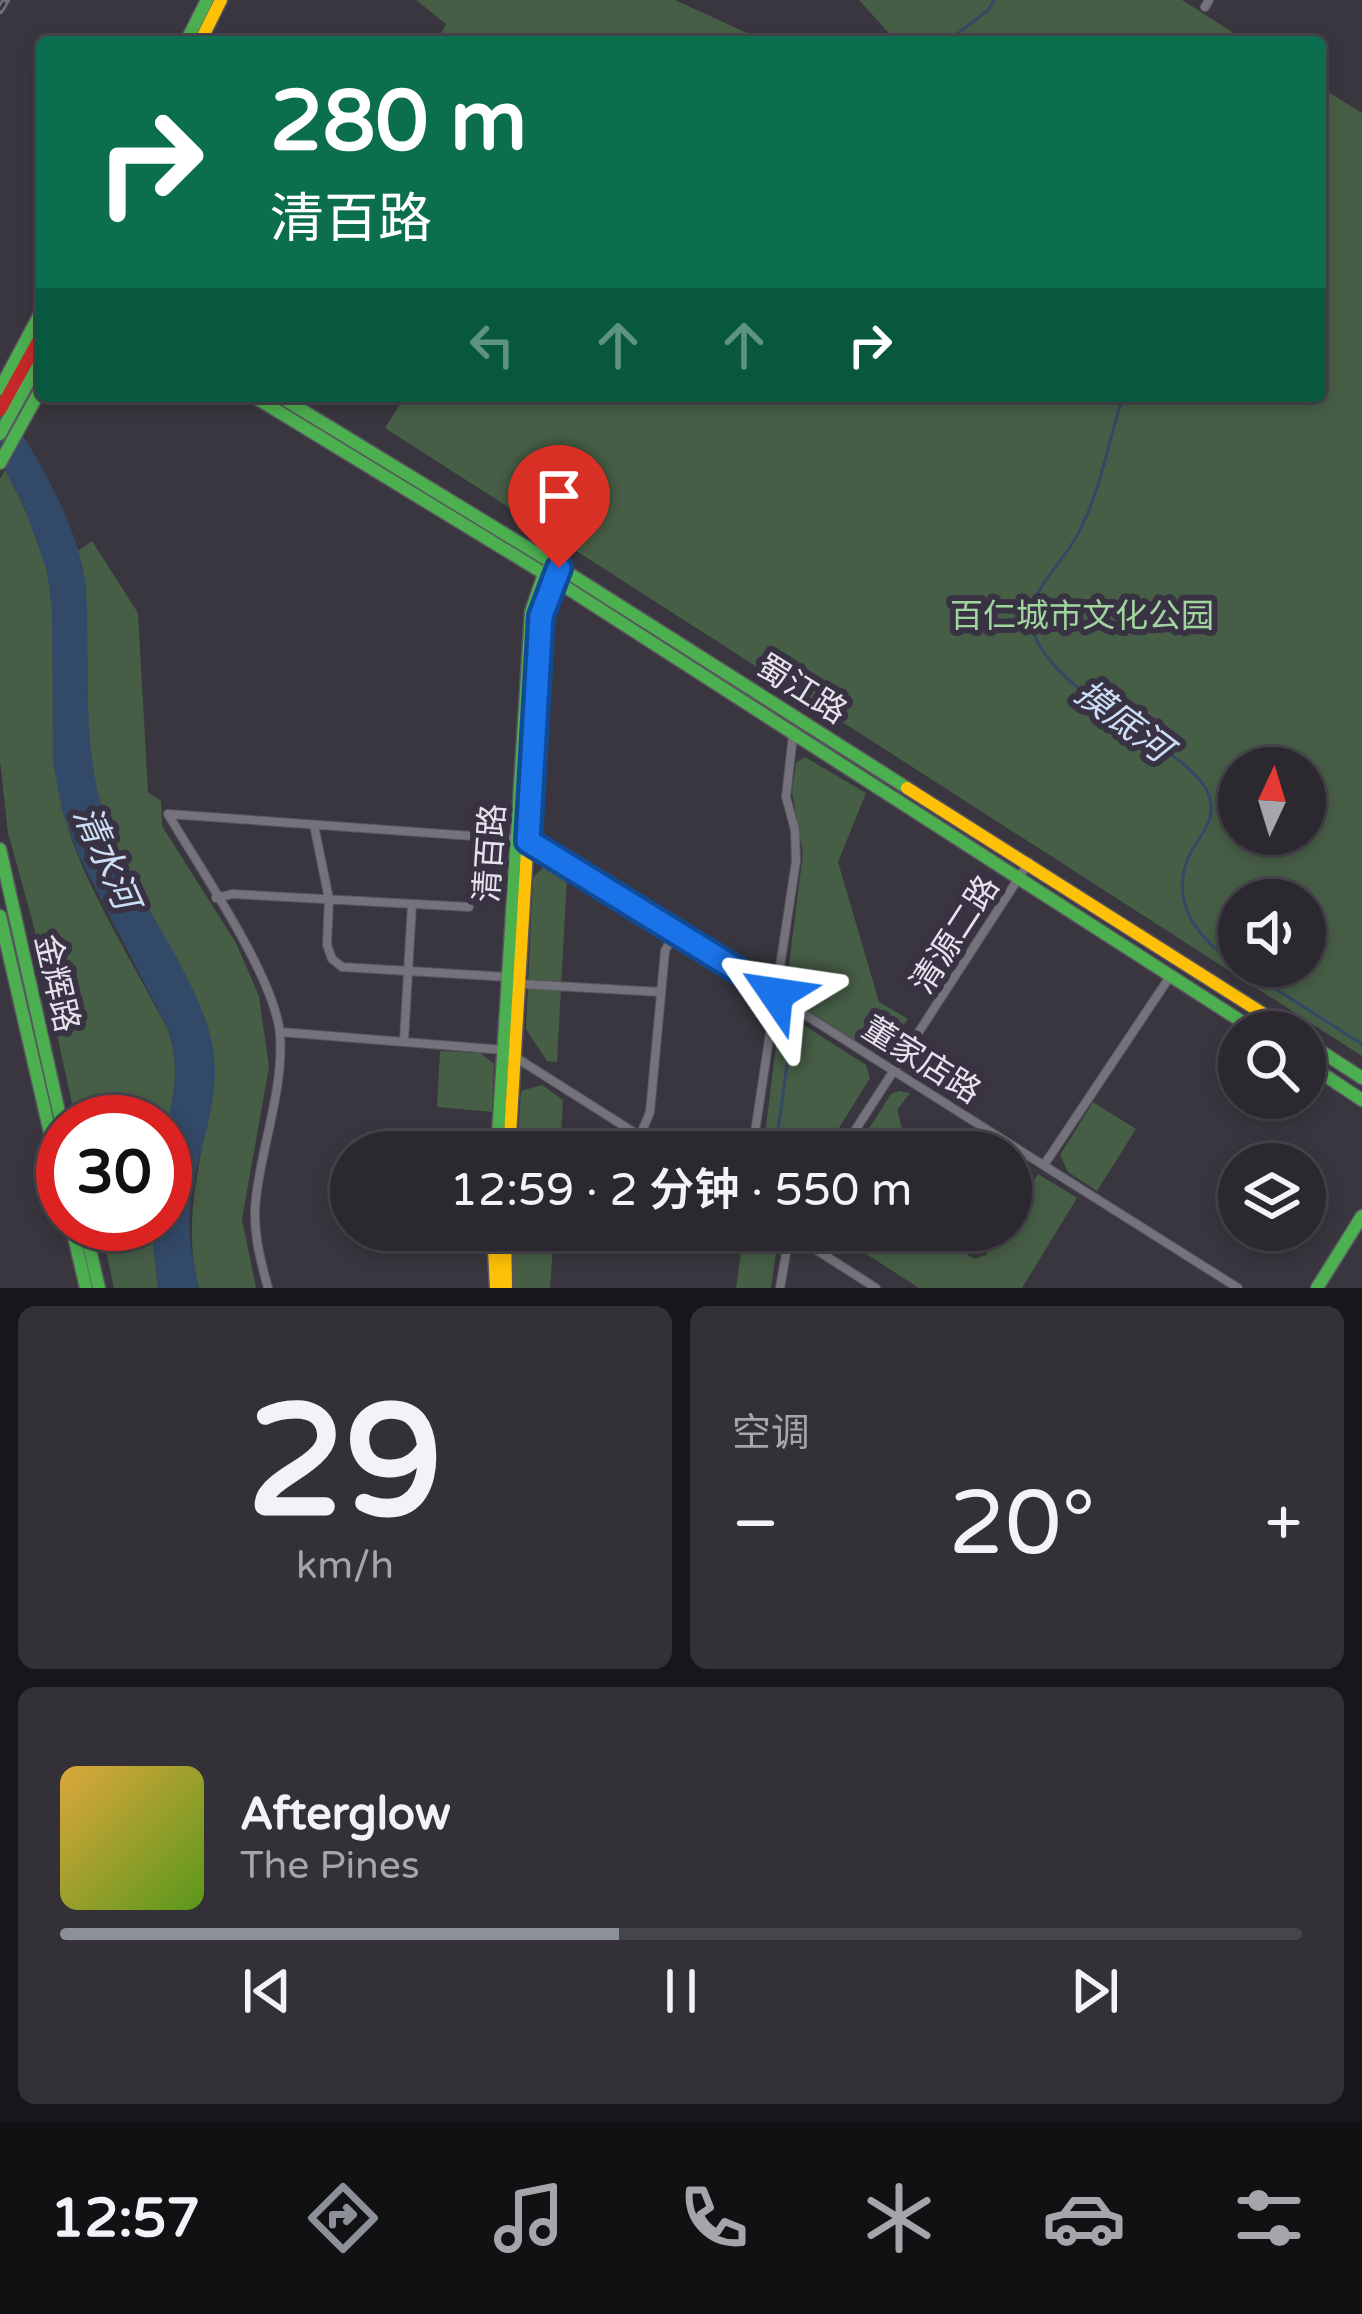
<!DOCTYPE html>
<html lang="zh">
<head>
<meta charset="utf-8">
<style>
	body { margin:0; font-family:"Varela Round","Noto Sans SC",sans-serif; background:#333037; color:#f1f3f6; height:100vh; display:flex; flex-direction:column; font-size:45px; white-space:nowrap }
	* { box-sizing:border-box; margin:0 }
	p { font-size:39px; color:#a6a6aa }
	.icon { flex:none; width:66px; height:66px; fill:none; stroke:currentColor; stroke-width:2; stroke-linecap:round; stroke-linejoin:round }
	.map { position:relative; height:1288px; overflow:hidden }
	.drawer { display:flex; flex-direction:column; gap:18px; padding:18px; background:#18161a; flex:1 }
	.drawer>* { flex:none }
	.hud { position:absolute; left:36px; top:36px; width:1290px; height:366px; border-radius:12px; box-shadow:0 6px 18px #0003,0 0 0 3px #47444b; background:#0b6e4f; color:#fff; overflow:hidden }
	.needle { width:78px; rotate:4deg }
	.buttons { position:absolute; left:1218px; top:747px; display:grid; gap:24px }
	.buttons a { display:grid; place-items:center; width:108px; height:108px; border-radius:50%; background:#2b282f; box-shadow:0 6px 18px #0003,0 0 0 3px #47444b; font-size:60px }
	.speed { position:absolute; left:36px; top:1095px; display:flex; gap:24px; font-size:60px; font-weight:700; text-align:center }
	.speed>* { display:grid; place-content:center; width:156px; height:156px; border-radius:50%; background:#2b282f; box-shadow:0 6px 18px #0003,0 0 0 3px #47444b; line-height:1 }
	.speed .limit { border:18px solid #d22; background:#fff; color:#111 }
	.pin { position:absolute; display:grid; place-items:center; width:102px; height:102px; color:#fff; margin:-123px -51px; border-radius:50% 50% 50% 0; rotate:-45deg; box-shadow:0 0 12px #0007 }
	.pin .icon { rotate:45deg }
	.me { position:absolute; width:132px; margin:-66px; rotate:302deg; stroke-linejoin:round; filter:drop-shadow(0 0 9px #0008) }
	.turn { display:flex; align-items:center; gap:42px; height:252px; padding:0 36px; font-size:54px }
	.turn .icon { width:156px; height:156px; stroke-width:2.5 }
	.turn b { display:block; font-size:84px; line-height:102px }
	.lanes { display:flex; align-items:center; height:114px; padding:0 36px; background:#0003; justify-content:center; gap:60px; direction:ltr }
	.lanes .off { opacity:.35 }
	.big { font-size:90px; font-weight:600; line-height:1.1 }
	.drawer .widget { flex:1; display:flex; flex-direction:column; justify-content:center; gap:18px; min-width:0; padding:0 42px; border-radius:18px; background:#333037 }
	.drawer .dial { align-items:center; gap:0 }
	.dial b { font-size:156px; line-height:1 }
	.song { display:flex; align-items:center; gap:36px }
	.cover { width:144px; height:144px; border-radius:18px; background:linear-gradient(135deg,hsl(40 70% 55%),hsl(90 70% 35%)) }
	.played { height:12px; border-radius:6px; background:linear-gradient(90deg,#8c9099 45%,#47444b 45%) }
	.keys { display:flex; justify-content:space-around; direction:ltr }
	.heat { display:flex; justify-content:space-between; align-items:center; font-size:66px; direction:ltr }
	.drawer .tiles { flex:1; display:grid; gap:18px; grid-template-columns:1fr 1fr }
	.widget:last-child { grid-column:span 2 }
	.trip { position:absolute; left:330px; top:1131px; width:702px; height:120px; border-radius:60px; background:#2b282f; box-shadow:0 6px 18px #0003,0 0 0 3px #47444b; font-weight:600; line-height:120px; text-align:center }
	.tabs { display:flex; height:192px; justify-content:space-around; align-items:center; background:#111013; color:#a6a6aa }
	.tabs .icon { width:84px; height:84px }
	.tabs .on { color:#8c9099 }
	.tabs b { font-size:54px; color:#f1f3f6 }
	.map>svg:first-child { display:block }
</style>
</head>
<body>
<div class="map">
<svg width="1362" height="1288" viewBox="0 0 1362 1288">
	<rect width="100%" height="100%" fill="#39363f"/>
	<path fill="#475e46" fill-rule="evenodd" d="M416,0h259l92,42h-331l10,-18z
		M859,0h323l66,42h-351z
		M1320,87l42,26v943l-977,-628 20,-32h915zM1239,768h66v66h-66zM1239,900h66v66h-66z
		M5,470c17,32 33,65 42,101 18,76 -4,157 15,236 17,72 72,156 106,223 13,39 5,70 -3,109v-17h-89l-43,-199 -25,-90 -8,-73v-281z
		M92,541l46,72 10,179 13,9 1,25 74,117 23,53 10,71 -27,152 14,69h-57c-22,-80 14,-155 15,-235l-106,-223 -14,-45 -6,-49 -2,-150 -8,-35z
		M805,757l61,36 -28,69 41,140 29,17 -21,29 -13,5 -84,-54 -4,-11 17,-135 -11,-61 4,-29z
		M547,863l20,15 -10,184 -10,-1 -21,-32 7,-151z
		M788,1015l78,50 4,13 -46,74h-61l16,-132z
		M440,1051l41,2 13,11 -2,48 -55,-5z
		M542,1085l21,15 -3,52h-43l4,-61z
		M899,1091l11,2 -13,17 12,42h-55l37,-58z
		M1093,1102l43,27 -39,62 -29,-19 -8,-17z
		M1038,1174l39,24 -55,90h-103l-90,-58h101l44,29 12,-4 16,-25h9v-14z
		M100,1224h51l7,64h-44z
		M512,1230h42l-4,58h-38z
		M744,1230l24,1 8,20 -5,37h-35z"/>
	<path fill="#324967" d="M0,402c34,46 82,129 86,188 5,79 -6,158 21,234 24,71 99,160 107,231 6,52 -19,101 -24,152 -3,27 3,55 9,81h-41l-7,-64h14c0,-29 -3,-60 1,-89 6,-42 16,-63 2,-106l-90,-175 -16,-44 -9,-48 -1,-151 -5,-40 -23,-65 -24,-46z"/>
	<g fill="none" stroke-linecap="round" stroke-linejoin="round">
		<path stroke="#324967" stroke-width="3" d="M947,42l41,-32 6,-10
			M1123,396c-14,43 -22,92 -42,132 -11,25 -34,45 -45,69 -25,52 55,100 88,126 25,19 71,41 84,70 11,23 -7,41 -17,59 -25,49 8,89 48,114
			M1241,967l121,77
			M775,1152l18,-130"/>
		<defs>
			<path id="street" d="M1205,7l4,-7
				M168,814l360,26 710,448
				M168,814c31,53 107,163 112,220 4,54 -18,110 -24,164 -4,30 4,61 12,90
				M314,825l15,74 -2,46 5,14 10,8 166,10
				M216,898l16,-4 237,13
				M520,984l141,8
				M280,1032l224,18 161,102
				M404,1041l8,-137
				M640,1136l10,-24 15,-161 10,-19
				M752,1152l44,-291 -1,-31 -9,-33 7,-62
				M841,1152l188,-290
				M1044,1165l127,-190
				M785,1230l91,58
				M780,1288l10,-57"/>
			<path id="fast" d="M186,42l21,-42
				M0,389l42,-79
				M253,396l300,183 705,453
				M279,396l272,166 356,226
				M0,434l42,-77
				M0,463l42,-76
				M0,849l63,281
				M0,916l63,273
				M1305,1041l57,37
				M1305,1062l57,38
				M497,1152l34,-540 14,-41
				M71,1224l15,64
				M84,1224l15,64
				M1317,1288l45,-72"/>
			<path id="slow" d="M200,42l21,-42
				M907,788l385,244
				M509,1152l32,-536 18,-48
				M493,1230l3,58
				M505,1230l1,58"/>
			<path id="jam" d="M0,410l42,-76"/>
		</defs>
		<use href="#street" stroke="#58555e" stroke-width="10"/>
		<use href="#fast" stroke="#58555e" stroke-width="15"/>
		<use href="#slow" stroke="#58555e" stroke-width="15"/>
		<use href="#jam" stroke="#58555e" stroke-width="15"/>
		<use href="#street" stroke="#74727a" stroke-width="8"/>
		<use href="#fast" stroke="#4caf50" stroke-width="12"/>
		<use href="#slow" stroke="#ffc107" stroke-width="12"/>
		<use href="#jam" stroke="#c62828" stroke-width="12"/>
		<defs>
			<path id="rail" d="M0,10l6,-10"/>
		</defs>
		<use href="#rail" stroke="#747278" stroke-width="8"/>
		<use href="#rail" stroke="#383243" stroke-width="3" stroke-dasharray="9" stroke-linecap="butt"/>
	</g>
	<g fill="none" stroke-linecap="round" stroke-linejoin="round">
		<defs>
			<path id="route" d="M559,568l-18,48 -13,225 248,153"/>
		</defs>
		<use href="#route" stroke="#114b97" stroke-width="30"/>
		<use href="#route" stroke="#1a73e8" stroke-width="21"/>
	</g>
	<g text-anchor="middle" stroke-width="12" stroke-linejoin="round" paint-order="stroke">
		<g font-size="33" fill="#a1d59e" stroke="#383243">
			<text x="1082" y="627">百仁城市文化公园</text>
		</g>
		<g font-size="33" fill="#e5e1ed" stroke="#383243">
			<text transform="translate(802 688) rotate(32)" y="12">蜀江路</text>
			<text transform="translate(489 853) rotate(-86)" y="12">清百路</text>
			<text transform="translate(954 934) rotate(-57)" y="12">清源二路</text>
			<text transform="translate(58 983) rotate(77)" y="12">金辉路</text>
			<text transform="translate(922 1059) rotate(32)" y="12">董家店路</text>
		</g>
		<g font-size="36" font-style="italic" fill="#ccdef5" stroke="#383243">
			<text transform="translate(1124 720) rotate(37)" y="13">摸底河</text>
			<text transform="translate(107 857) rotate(66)" y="13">清水河</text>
		</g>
	</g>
</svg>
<div class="buttons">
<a><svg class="needle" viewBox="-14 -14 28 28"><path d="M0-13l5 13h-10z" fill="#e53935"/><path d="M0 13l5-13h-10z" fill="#a6a6aa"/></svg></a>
<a><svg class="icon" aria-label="sound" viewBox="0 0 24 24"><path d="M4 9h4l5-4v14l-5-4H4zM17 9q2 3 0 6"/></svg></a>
<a><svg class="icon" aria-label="search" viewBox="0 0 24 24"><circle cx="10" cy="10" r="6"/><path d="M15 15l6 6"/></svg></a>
<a><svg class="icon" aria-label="layers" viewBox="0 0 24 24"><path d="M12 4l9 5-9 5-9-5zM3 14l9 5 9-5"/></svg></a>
</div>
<div class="speed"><div class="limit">30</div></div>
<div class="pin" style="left:559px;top:568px;background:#d93025"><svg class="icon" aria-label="arrive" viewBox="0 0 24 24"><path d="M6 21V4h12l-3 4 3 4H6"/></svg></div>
<svg class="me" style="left:776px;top:994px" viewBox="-20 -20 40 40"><path d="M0-17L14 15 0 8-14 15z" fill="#1a73e8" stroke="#fff" stroke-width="4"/></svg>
<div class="trip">12:59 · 2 分钟 · 550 m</div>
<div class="hud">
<div class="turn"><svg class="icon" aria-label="right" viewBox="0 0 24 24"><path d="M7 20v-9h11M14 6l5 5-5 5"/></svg><div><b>280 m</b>清百路</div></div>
<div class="lanes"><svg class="icon off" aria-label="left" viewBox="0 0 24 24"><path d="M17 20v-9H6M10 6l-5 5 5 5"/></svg><svg class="icon off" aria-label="ahead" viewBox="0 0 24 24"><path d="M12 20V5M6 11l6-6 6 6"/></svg><svg class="icon off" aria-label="ahead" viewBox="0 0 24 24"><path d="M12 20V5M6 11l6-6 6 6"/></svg><svg class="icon" aria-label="right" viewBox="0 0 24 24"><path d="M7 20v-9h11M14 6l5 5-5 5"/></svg></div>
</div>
</div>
<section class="drawer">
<div class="tiles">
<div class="widget dial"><b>29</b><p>km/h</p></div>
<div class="widget"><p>空调</p>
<div class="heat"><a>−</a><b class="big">20°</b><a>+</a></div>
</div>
<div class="widget">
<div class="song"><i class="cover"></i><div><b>Afterglow</b><p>The Pines</p></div></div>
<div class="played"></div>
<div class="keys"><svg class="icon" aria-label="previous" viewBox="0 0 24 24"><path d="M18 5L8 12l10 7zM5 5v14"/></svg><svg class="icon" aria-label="pause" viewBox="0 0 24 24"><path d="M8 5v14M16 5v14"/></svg><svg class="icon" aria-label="next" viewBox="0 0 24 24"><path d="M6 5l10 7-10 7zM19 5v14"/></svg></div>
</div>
</div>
</section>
<nav class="tabs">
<b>12:57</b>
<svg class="icon on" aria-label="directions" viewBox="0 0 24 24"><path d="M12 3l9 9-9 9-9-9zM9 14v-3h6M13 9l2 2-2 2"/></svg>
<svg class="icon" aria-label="music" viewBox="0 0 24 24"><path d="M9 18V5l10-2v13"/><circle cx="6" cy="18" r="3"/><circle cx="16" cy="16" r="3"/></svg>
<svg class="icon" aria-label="phone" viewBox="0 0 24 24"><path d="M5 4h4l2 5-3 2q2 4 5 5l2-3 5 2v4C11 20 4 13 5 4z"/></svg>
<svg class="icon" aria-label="climate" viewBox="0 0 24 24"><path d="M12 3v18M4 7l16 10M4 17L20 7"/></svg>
<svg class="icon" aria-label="car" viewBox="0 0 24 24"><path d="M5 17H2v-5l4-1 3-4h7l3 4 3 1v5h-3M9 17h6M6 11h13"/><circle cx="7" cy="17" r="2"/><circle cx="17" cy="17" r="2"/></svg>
<svg class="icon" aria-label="filters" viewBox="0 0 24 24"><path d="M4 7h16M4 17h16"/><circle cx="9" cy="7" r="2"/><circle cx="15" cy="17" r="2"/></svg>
</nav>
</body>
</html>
